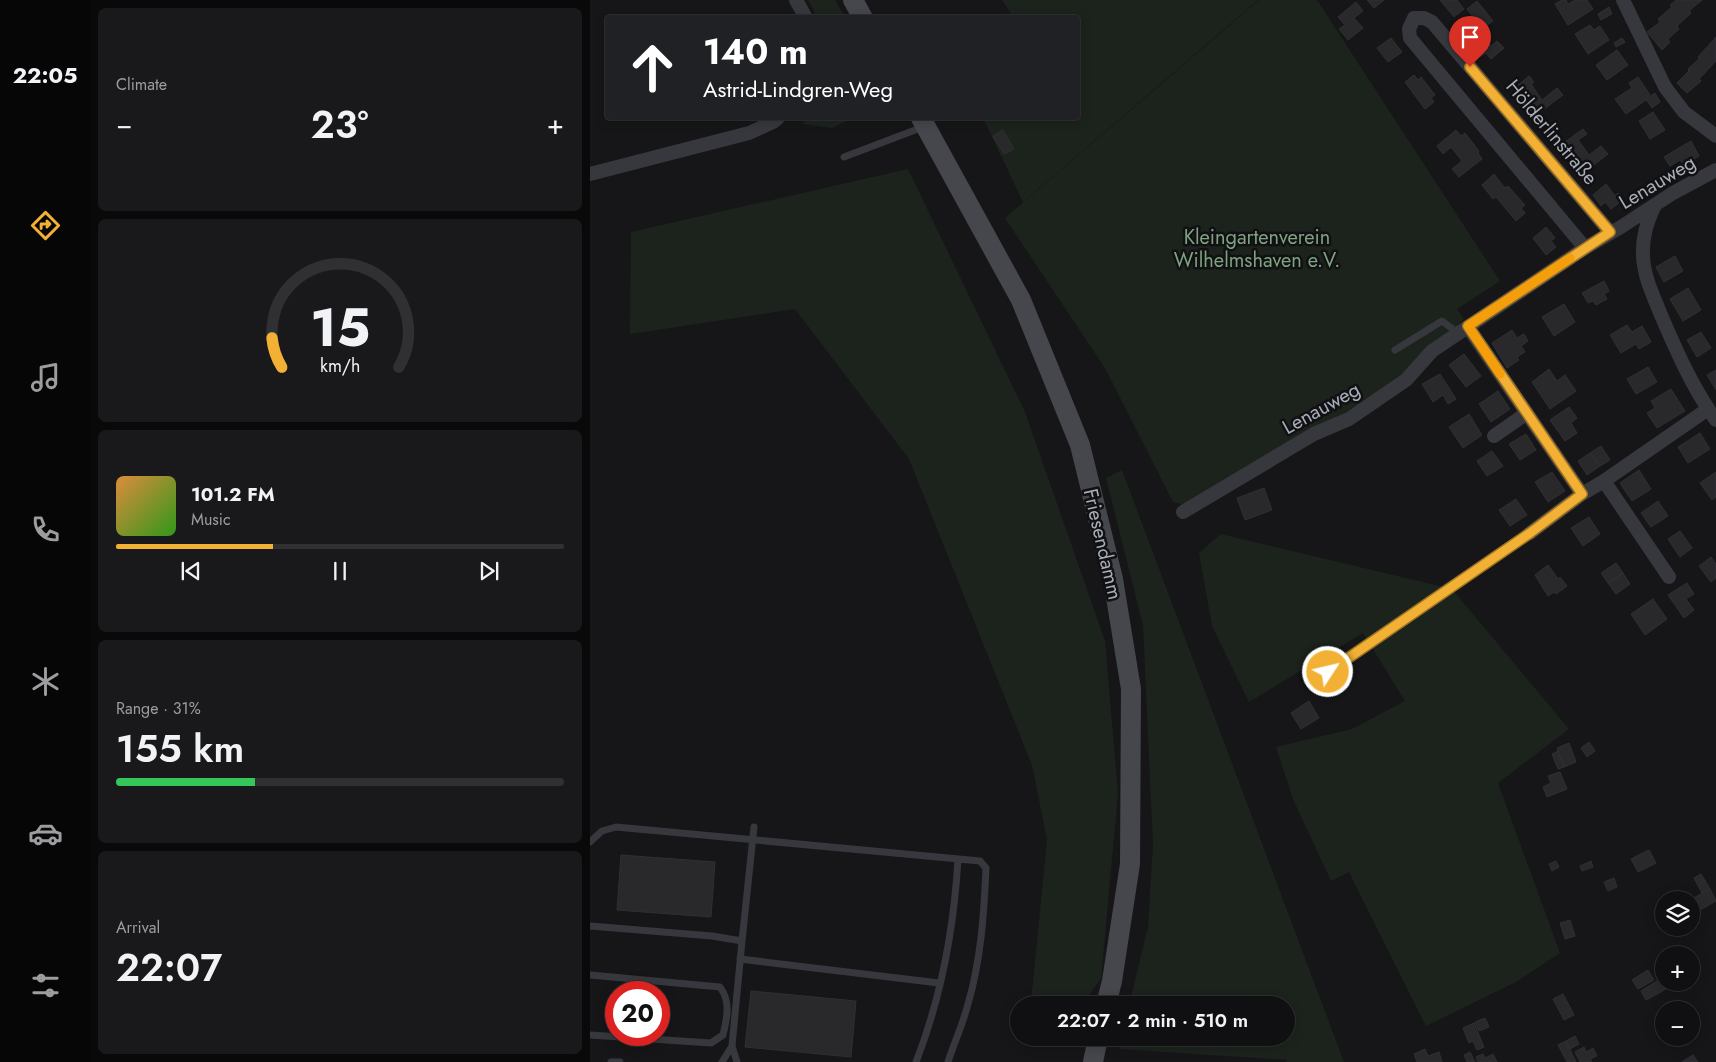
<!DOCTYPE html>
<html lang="en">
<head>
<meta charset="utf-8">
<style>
	body { margin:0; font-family:Jost,sans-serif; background:#19191b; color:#f1f3f6; height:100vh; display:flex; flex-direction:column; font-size:19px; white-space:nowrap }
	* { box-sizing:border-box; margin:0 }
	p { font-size:16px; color:#9c9d9f }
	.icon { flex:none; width:28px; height:28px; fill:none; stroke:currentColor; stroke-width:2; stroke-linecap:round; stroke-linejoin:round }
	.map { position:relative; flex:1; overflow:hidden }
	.drawer { display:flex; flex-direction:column; gap:8px; padding:8px; background:#09090a; width:500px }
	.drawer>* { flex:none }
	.banner { position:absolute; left:15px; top:15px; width:475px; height:105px; border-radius:5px; box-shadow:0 2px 12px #0003,0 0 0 1px #303032; background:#202124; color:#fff; overflow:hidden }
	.controls { position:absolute; left:1065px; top:891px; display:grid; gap:10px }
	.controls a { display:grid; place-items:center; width:45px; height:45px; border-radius:50%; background:#101012; box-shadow:0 2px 12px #0003,0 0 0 1px #303032; font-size:25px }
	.speed { position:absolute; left:15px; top:981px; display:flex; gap:10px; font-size:25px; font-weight:700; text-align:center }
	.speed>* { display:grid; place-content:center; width:65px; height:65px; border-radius:50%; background:#101012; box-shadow:0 2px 12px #0003,0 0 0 1px #303032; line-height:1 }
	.speed .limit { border:8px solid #d22; background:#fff; color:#111 }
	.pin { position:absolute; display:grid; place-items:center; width:42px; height:42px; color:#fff; margin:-51px -21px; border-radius:50% 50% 50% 0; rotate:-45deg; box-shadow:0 0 5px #0007 }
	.pin .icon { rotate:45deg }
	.me { position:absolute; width:55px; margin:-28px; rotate:55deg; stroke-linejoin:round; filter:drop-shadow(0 0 4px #0008) }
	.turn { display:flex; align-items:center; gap:18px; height:105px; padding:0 15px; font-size:22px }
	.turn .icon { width:65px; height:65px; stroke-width:2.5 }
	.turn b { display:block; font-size:35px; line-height:42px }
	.big { font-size:38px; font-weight:600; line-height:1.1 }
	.drawer .card { flex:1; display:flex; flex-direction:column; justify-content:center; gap:8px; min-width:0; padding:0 18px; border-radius:8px; background:#19191b }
	.drawer .dial { align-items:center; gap:0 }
	.dial svg { height:130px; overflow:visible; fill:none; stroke:#303032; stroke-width:7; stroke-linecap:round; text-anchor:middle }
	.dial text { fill:#f1f3f6; stroke:none }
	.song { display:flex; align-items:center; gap:15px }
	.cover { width:60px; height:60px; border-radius:8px; background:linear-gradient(135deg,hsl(30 70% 55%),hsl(110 70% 35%)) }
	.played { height:5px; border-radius:2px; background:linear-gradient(90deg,#f2b134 35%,#303032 35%) }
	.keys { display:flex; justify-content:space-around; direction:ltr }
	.heat { display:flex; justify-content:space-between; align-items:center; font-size:28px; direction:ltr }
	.charge { height:8px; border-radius:4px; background:linear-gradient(90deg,#34c759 31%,#303032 0) }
	.trip { position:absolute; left:420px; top:996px; width:285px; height:50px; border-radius:25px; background:#101012; box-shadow:0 2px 12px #0003,0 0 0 1px #303032; font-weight:600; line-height:50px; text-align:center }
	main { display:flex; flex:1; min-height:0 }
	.menu { display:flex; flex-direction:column; width:90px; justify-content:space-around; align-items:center; background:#060607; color:#9c9d9f }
	.menu .icon { width:35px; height:35px }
	.menu .active { color:#f2b134 }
	.menu b { font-size:22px; color:#f1f3f6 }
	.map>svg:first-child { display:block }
</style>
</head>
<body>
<main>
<nav class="menu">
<b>22:05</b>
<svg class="icon active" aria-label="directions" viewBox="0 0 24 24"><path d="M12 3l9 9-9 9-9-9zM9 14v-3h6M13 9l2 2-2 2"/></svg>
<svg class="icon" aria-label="music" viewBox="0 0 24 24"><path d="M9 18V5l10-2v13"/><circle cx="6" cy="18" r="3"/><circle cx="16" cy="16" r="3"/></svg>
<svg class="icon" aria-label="phone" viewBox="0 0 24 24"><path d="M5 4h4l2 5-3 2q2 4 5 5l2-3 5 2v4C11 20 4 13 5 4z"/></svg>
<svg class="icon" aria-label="climate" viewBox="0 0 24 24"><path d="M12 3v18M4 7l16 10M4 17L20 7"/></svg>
<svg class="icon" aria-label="car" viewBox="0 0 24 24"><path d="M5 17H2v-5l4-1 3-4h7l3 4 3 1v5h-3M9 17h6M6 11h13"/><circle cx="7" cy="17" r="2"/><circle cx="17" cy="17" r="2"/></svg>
<svg class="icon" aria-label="filters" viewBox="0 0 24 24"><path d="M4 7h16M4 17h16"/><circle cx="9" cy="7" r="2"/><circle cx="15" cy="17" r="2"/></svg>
</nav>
<section class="drawer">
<div class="card"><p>Climate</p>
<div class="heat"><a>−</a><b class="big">23°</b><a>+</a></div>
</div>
<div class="card dial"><svg viewBox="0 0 100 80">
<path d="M14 69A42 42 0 1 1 86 69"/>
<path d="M14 69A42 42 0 0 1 8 51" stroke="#f2b134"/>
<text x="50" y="56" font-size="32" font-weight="700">15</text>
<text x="50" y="72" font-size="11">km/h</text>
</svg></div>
<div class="card">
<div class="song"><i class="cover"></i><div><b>101.2 FM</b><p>Music</p></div></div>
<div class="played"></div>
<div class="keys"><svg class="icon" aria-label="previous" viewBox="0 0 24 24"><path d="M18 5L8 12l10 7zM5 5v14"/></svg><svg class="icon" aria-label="pause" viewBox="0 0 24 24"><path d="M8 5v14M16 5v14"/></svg><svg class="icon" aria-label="next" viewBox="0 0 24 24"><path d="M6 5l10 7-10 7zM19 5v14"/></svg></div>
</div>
<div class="card"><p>Range · 31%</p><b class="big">155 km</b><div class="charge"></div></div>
<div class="card"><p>Arrival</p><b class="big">22:07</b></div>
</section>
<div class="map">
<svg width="1126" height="1062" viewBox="0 0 1126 1062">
	<rect width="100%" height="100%" fill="#161618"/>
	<path fill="#1c231d" d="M218,0h27l10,17h-30l-1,-6z
		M412,0h256l-235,202 -40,-84h95v-100l-65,-1z
		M669,0h58l183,281 -43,28 7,10 -69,65 -210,121 -12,-3 -68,-134 -100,-150z
		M215,118h48l-21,10 -29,-4z
		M318,169l117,243 80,229 13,152 -17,186 -20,26 -50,-2 16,-163 -15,-75 -123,-306 -114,-150 -165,25 1,-102z
		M532,470l222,592h-58v-2h3l-170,-11 2,-11h165v-33h-157l19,-78 5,-83 -10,-219 -37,-147z
		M631,534l231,55 117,140 -71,54 62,170 -44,29 -90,44 -77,-154 -18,9 -38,-82 -17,-52 76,-18 53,-28 -42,-68 -114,69 -37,-76 -13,-73z"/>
	<path fill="#29292c" stroke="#303034" d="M777,0h17l-10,8z
		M850,0h17l7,9 -10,8z
		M972,0h4l2,4 7,-4h12l6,9 -25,16 -13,-21z
		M1086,0h26l-13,11 2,2 -14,13 2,3 -11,10 2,3 -8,8 -15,-18 13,-10 -2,-3 14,-12 -2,-2z
		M887,1l16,20 -14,10 12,15 6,-5 7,7 -13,11 -5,-6 -6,4 -14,-18 4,-3 -3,-4 11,-9 -11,-14z
		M766,2l7,9 -9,7 9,10 -15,12 -9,-11 6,-4 -7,-8z
		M1019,7l3,7 -11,6 -3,-6z
		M1000,25l4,5 6,-4 9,14 -21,14 -13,-20z
		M1126,37v24l-17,18 2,2 -14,12 -10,-10 12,-12 -1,-2 11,-10 -1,-2z
		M801,38l11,14 -14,10 -11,-14z
		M1032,38l3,4 -9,5 -2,-4z
		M1027,50l11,15 -21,15 -11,-15z
		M824,75l4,5 3,-3 14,18 -4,3 3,4 -9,7 -20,-27z
		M939,76l5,6 -3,2 11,16 15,-12 6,7 -23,17 -3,-5 -6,4 -13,-18 4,-3 -4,-5z
		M1048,77l12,18 -6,4 2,1 -20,14 -11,-15 17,-11 -3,-5z
		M1065,93l5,9 -8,6 -6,-9z
		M1063,112l12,18 -15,9 -11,-18z
		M993,129l4,5 -9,6 11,15 12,-9 7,8 -22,17 -4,-5 -3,3 -15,-20 4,-3 -3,-4z
		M413,130l11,19 -10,5 -11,-18z
		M866,130l5,6 4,-3 14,18 -1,2 4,6 -23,18 -7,-8 10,-8 -11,-14 -8,7 -6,-8z
		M1101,141l8,15 -15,9 -4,-5 -10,6 -6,-9z
		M904,174l11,14 3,-2 17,19 -4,3 4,5 -9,8 -20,-24 -3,2 -11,-14z
		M1016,184l9,12 3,-3 5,7 -12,9 -6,-7 -4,4 -8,-11z
		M956,227l9,11 -4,3 5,6 -10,8 -13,-17z
		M1085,256l8,15 -19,11 -8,-15z
		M1014,281l5,10 -5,3 3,5 -11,6 -3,-4 -5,2 -6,-10z
		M1098,288l13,22 -18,11 -13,-22z
		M974,304l11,18 -21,14 -12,-19z
		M1037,325l5,7 10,-6 9,16 -12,7 -3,-5 -15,9 -11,-18z
		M922,330l5,8 7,-4 4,7 -7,5 4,6 -8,5 2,3 -12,8 -15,-25z
		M1111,332l10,16 -14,9 -10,-17z
		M874,354l17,22 -15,11 -17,-22z
		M1058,367l9,15 -21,12 -9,-15z
		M959,369l8,12 8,-6 11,16 -26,18 -18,-27z
		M1126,370v20l-9,-15z
		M850,374l16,25 -8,5 -5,-9 -10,7 -11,-18z
		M1081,389l14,22 -28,17 -10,-15 8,-5 -4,-7z
		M908,391l12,18 -19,13 -12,-18z
		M979,407l8,11 -6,5 6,10 -12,8 -15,-21z
		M879,414l13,21 -19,13 -14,-21z
		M1110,433l10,16 -22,14 -10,-16z
		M936,434l10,16 -16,10 -11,-16z
		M1011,446l9,14 -10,6 -10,-13z
		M902,451l11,15 -16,10 -10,-15z
		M1000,453l10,13 -13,9 -9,-14z
		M1049,470l12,19 -19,12 -12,-18z
		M962,472l13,19 -17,11 -13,-20z
		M1126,472v25l-4,3 -12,-17z
		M674,488l8,22 -27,10 -8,-22z
		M926,499l11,16 -17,11 -11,-16z
		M1068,501l10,15 -17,11 -10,-14z
		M999,517l11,17 -17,12 -12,-18z
		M1090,531l12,17 -12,9 -12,-18z
		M1121,557l5,7v14l-5,4 -12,-16z
		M1026,563l7,10 -15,10 -7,-10z
		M958,565l10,14 2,-2 7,9 -11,8 -2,-2 -6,4 -13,-21z
		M1033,573l7,11 -14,10 -8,-11z
		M1097,583l7,11 -8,5 8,11 -10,8 -16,-23z
		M1063,599l14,20 -22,16 -14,-21z
		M719,701l10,17 -18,11 -10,-16z
		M999,742l6,9 -8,6 -6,-9z
		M979,743l7,19 -12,5 -7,-19z
		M968,751l6,16 -6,2 -6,-15z
		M970,772l7,17 -20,8 -4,-10 8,-4 -3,-7z
		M1059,850l7,13 -18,9 -7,-13z
		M31,855l94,7 -4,55 -94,-7z
		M966,861l3,6 -7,4 -3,-7z
		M1001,861l2,6 -11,4 -2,-5z
		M1111,874l9,15 -8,4 -8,-15z
		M1024,878l3,9 -9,4 -4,-9z
		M1120,889l6,12 -23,13 -2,-14h-1z
		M980,920l5,16 -10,3 -5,-16z
		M1058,970l6,10 -16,9 -6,-9z
		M1070,979l6,10 -20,11 -5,-9z
		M161,991l105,10 -5,56 -106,-10z
		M973,994l11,21 -10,5 -11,-21z
		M895,1018l4,9 -10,4 -4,-9z
		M884,1023l10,24 -7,3 -4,-9 -4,2 -6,-15z
		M985,1036l4,8 -9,5 -4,-8z
		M976,1041l10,21h-9l-9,-17z
		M994,1047l2,5 7,-4 4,8 -7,3 2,3h-12l-5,-10z
		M835,1049l3,7 11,-4 3,10h-25l-3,-8z
		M880,1052l5,10h-8l-3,-7z
		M893,1054l2,4 8,-4 4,8h-19l-2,-5z
		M1103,1055l5,7h-16z"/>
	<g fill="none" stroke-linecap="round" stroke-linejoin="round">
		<path stroke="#37383d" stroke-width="7" d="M254,157l79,-30
			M805,350l47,-29 16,12
			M738,673l202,-140
			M0,842l12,-11 14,-4 364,34 6,7c-2,45 -5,92 -18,136 -5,20 -14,39 -20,58
			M0,926l122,10 30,5 -10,105 5,16
			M152,941l12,-114
			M150,959l199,24
			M0,975l130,12c11,15 7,31 3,48l-12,8 -121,-8
			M21,1062h9
			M132,1062l10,-16
			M326,1062c25,-64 38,-135 42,-203"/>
		<path stroke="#37383d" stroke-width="14" d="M206,0l10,18
			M1033,0l42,87 19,25 32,24
			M0,174l159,-41 24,-11 5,-4
			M1065,205c-8,17 -13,32 -12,51 1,21 10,39 18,59 15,35 32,74 55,105
			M995,248l-175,-210 -1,-9 5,-11h10l8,4 178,210
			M878,327l114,167
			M904,436l33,-23
			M593,512l131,-78 35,-15 57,-39 26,-29 153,-103 36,-21 52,-34 43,-23
			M940,533l52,-39 22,-13
			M1079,577l-65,-96 104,-72"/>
		<path stroke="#45474d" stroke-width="20" d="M263,0l10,18
			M331,118l100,182 59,145 33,134 18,110 -1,175 -18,117 -6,24
			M503,1062l5,-24"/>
	</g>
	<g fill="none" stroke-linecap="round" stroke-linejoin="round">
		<defs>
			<path id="route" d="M738,672l202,-139 52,-39 -114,-168 142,-94 -140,-165"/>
		</defs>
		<use href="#route" stroke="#9d7322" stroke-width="12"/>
		<use href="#route" stroke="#f2b134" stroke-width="9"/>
		<path stroke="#f59e0b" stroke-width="9" d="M910,374l-32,-48 102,-68"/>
	</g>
	<g text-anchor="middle" stroke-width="5" stroke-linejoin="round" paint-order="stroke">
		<g font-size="20" fill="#a8adb8" stroke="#111113">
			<text transform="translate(962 132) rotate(50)" y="7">Hölderlinstraße</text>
			<text transform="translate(1067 182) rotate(-31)" y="7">Lenauweg</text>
			<text transform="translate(731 408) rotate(-29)" y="7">Lenauweg</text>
			<text transform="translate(513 544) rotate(77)" y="7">Friesendamm</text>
		</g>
		<g font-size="20" fill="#7fa381" stroke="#111113">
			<text x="667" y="244">Kleingartenverein<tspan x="667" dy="23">Wilhelmshaven e.V.</tspan></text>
		</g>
	</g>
</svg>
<div class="controls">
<a><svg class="icon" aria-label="layers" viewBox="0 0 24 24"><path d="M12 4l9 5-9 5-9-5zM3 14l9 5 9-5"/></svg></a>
<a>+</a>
<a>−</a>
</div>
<div class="speed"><div class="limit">20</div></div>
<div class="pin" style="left:880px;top:67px;background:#d93025"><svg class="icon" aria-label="arrive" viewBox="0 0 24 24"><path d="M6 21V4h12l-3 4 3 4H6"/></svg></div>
<svg class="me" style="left:738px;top:672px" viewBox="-20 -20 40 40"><circle r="17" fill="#f2b134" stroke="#fff" stroke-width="3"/><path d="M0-11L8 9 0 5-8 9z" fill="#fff"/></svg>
<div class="trip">22:07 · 2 min · 510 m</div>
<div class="banner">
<div class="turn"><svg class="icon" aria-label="ahead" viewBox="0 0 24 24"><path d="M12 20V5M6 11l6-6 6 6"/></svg><div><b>140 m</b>Astrid-Lindgren-Weg</div></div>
</div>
</div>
</main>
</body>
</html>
